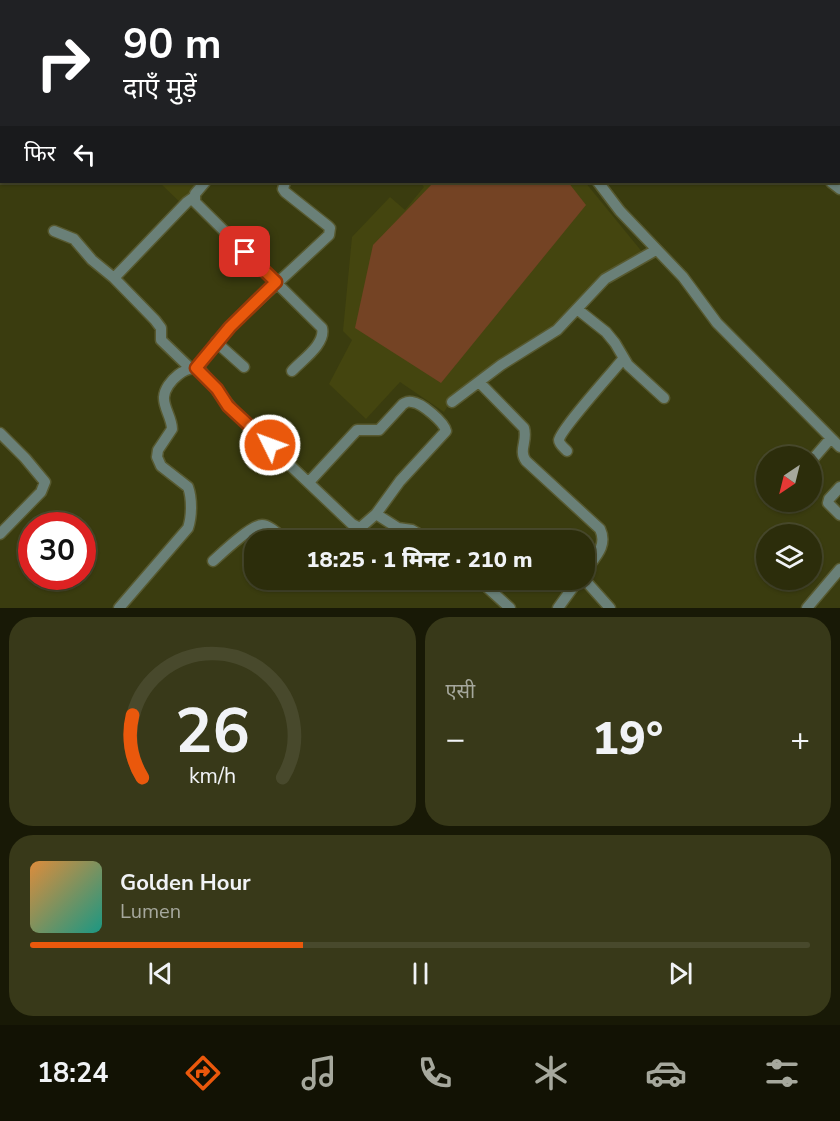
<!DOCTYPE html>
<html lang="hi">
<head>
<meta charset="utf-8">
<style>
	body { margin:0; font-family:"Nunito Sans","Noto Sans Devanagari",sans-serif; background:#383919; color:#f1f3f6; height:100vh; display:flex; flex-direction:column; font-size:22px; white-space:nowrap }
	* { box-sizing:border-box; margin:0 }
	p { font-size:20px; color:#a6a89d }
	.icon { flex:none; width:33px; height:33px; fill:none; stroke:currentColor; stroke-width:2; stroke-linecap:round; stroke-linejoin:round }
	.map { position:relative; height:608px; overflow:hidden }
	.details { display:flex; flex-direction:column; gap:9px; padding:9px; background:#181906; flex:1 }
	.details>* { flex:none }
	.hud { position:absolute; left:0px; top:0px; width:840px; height:183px; box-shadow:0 2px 4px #0004,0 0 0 2px #48492c; background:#202124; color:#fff; overflow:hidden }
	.needle { width:39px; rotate:215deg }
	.tools { position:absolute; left:756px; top:446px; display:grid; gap:12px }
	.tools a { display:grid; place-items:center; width:66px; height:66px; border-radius:50%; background:#2c2d0b; box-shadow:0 2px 4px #0004,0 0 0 2px #48492c; font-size:30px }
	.speed { position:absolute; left:18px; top:512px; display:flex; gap:12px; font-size:30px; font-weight:700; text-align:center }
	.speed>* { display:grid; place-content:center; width:78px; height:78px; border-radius:50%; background:#2c2d0b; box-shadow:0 2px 4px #0004,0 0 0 2px #48492c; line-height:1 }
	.speed .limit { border:9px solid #d22; background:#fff; color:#111 }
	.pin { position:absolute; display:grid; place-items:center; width:51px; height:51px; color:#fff; margin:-26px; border-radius:12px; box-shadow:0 3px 9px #0006 }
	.me { position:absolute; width:66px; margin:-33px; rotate:312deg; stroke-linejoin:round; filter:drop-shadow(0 0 4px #0008) }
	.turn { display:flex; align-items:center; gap:21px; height:126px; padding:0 24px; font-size:27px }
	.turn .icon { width:78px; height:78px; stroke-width:2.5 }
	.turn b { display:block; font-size:42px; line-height:51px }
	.then { display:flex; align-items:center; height:57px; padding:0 24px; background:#0003; gap:12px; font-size:22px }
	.big { font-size:45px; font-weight:800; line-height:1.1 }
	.details .widget { flex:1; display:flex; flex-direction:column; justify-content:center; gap:9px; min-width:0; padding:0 21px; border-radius:24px; background:#383919 }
	.details .dial { align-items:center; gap:0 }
	.dial svg { height:156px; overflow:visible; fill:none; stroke:#48492c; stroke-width:7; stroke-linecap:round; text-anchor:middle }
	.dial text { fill:#f1f3f6; stroke:none }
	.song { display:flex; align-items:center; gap:18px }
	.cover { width:72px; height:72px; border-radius:9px; background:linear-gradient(135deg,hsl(30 70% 55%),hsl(170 70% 35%)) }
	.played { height:6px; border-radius:3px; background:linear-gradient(90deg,#ea580c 35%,#48492c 35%) }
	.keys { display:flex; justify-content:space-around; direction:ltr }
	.heat { display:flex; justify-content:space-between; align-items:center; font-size:33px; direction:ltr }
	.details .tiles { flex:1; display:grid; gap:9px; grid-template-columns:1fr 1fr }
	.widget:last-child { grid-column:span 2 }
	.trip { position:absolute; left:244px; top:530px; width:351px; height:60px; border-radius:24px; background:#2c2d0b; box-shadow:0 2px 4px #0004,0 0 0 2px #48492c; font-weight:800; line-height:60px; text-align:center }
	.dock { display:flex; height:96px; justify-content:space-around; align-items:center; background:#121204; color:#a6a89d }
	.dock .icon { width:42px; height:42px }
	.dock .active { color:#ea580c }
	.dock b { font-size:27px; color:#f1f3f6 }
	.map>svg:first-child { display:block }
</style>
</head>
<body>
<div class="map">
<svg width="840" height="608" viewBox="0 0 840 608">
	<rect width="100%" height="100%" fill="#3a3c0f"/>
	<path fill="#44450f" d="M159,182h48l-22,25z
		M420,182h165l58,71 -44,27 -40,49 -102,63 -13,20 -44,-30 -34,37 -37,-35 23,-44 -9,-9 9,-94 38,-40 15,13 19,-23z"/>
	<path fill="#744324" d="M434,182h134l18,23 -145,178 -86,-55 18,-83z"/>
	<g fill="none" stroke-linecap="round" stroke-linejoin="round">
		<defs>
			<path id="minor" d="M416,0l3,2
				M485,0l3,2
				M666,0l1,2
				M800,0l2,2
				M456,2v-2
				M497,2l1,-2
				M562,2l1,-2
				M652,2l1,-2
				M706,2l4,-2
				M838,52l2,4
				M205,182l-10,12v8l127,126c4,16 -20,32 -30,43
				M598,182l22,29 63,66 34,46 123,124
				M831,182l9,7
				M54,231l20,8 18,21 22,18 41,42 6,8v12l29,28
				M114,278l73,-76 7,-5
				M577,309l29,23 9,11 13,22 36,33
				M216,342l28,25
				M196,368l34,-41 99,-92 1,-7 -2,-2 -43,-34 -2,-3 2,-7
				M479,382l45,46c4,13 -6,22 2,33l74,68c8,17 -5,28 -15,42
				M452,402l49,-37 56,-35 48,-51 51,-29
				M0,433l25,25 20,24 -4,10 -41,42
				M567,451c-3,-3 -8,-7 -8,-11 1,-10 56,-71 65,-82
				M812,460l19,-22
				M309,482l48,-52h22l24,-26c4,-2 4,-3 9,-2 10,1 32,20 34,29l-46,50 -24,33
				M840,487l-11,12 -1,4 12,12
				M348,540l12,-12
				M213,561c9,-8 38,-36 49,-36 8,0 18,11 24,15
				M478,579l32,29
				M584,579l26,29
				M119,608l69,-80c4,-12 4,-30 0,-41l-27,-21 -4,-9 1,-7 14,-21c0,-11 -9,-22 -8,-32 1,-15 24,-35 37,-26l37,45 114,108 8,4 16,-14 22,14 14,2 17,10
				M558,608l21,-29
				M807,608l33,-39"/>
			<path id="highway" d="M145,2l1,-2
				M163,2l1,-2
				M0,138l2,-1
				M0,156l2,-2"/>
		</defs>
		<use href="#minor" stroke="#575930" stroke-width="13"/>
		<use href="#highway" stroke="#575930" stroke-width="17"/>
		<use href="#minor" stroke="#6a8078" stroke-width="10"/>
		<use href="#highway" stroke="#aae2ce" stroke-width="15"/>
	</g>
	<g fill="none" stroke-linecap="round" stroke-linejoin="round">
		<defs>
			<path id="route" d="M245,252l31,30 -46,45 -34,41 21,21 11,17 42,39"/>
		</defs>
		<use href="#route" stroke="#983908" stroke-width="15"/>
		<use href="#route" stroke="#ea580c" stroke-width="10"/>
	</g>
</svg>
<div class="tools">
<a><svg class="needle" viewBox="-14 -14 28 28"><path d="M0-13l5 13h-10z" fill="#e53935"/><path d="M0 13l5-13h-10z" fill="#a6a89d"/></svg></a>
<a><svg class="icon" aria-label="layers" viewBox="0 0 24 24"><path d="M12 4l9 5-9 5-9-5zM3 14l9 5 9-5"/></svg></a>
</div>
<div class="speed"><div class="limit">30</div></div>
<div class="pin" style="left:245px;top:252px;background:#d93025"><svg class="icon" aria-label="arrive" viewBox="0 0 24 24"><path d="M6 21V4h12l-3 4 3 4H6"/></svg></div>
<svg class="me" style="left:270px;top:445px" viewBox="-20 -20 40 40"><circle r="17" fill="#ea580c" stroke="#fff" stroke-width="3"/><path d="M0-11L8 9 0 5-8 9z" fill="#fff"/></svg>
<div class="trip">18:25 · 1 मिनट · 210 m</div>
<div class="hud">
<div class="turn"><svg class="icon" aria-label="right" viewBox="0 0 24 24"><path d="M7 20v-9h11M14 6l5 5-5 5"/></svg><div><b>90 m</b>दाएँ मुड़ें</div></div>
<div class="then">फिर<svg class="icon" aria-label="left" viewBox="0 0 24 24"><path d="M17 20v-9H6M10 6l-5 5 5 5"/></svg></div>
</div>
</div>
<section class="details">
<div class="tiles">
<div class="widget dial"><svg viewBox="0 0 100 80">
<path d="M14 69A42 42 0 1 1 86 69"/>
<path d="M14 69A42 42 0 0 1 9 37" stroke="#ea580c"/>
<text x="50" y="56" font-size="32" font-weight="700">26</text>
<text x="50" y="72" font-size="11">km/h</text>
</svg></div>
<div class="widget"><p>एसी</p>
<div class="heat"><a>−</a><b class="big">19°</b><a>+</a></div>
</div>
<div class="widget">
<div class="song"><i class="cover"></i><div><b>Golden Hour</b><p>Lumen</p></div></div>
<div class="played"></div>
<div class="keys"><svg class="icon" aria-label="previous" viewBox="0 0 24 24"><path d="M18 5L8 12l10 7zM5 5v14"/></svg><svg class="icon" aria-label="pause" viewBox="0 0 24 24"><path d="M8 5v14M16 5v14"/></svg><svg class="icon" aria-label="next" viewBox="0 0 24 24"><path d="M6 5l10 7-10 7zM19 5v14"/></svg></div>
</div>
</div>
</section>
<nav class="dock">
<b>18:24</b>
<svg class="icon active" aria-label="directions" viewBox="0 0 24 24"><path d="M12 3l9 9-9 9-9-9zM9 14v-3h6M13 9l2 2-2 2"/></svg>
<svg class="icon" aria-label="music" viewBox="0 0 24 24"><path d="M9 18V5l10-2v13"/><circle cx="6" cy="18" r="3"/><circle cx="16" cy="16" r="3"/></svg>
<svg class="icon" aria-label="phone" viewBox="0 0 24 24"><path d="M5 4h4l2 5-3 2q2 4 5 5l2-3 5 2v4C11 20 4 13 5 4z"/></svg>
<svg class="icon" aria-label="climate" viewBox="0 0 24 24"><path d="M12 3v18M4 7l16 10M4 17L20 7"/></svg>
<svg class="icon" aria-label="car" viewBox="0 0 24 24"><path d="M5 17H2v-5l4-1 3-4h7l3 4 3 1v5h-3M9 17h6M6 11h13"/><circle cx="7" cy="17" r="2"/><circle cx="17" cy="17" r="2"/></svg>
<svg class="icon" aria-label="filters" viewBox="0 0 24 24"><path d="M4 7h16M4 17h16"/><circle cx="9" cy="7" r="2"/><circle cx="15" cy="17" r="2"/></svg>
</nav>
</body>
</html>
